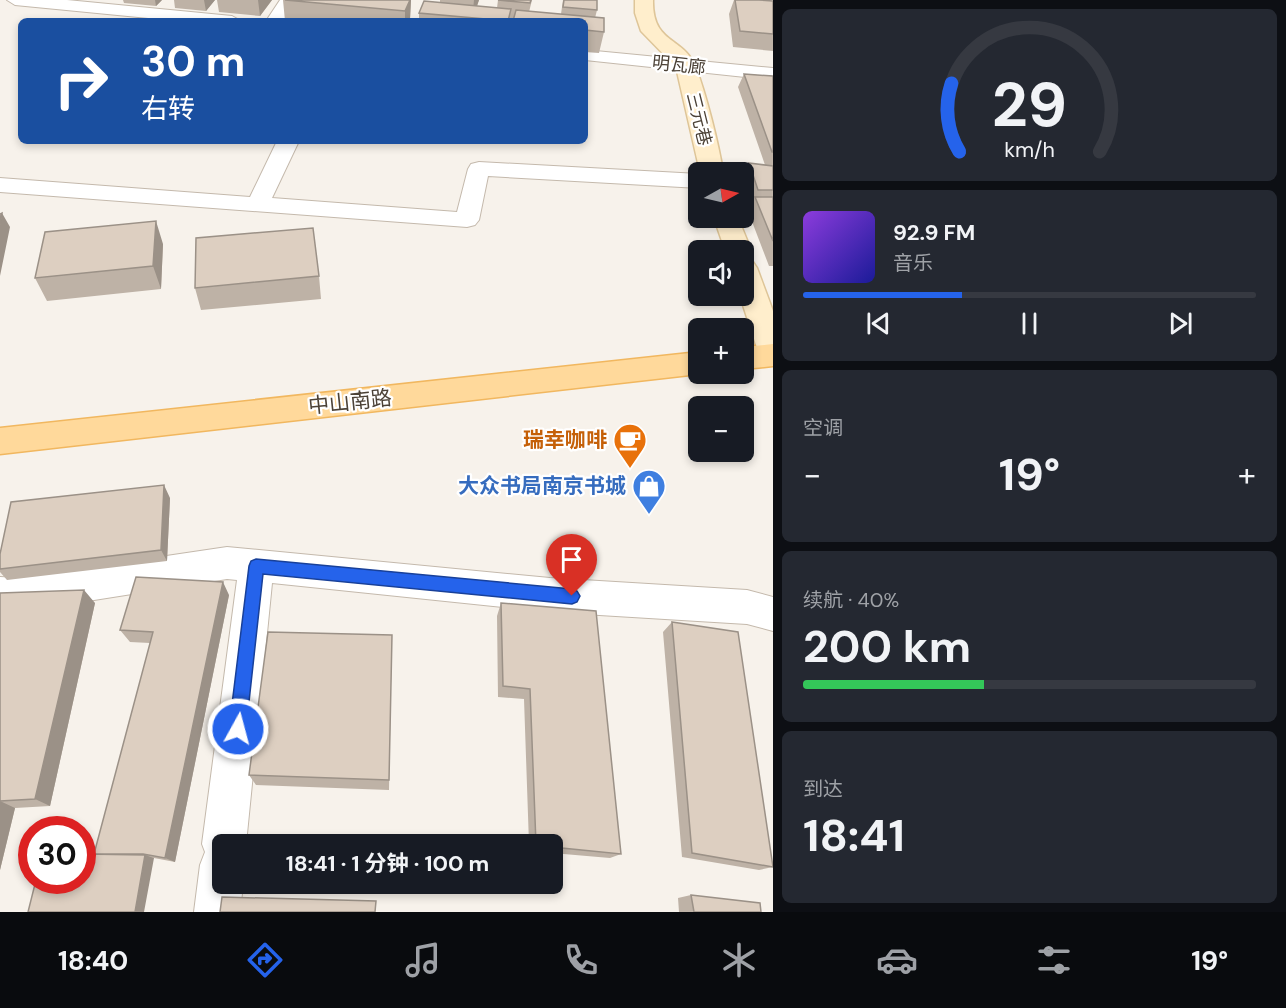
<!DOCTYPE html>
<html lang="zh">
<head>
<meta charset="utf-8">
<style>
	body { margin:0; font-family:"DM Sans","Noto Sans SC",sans-serif; background:#242831; color:#f1f3f6; height:100vh; display:flex; flex-direction:column; font-size:22px; white-space:nowrap }
	* { box-sizing:border-box; margin:0 }
	p { font-size:20px; color:#9ea1a6 }
	.icon { flex:none; width:33px; height:33px; fill:none; stroke:currentColor; stroke-width:2; stroke-linecap:round; stroke-linejoin:round }
	.map { position:relative; flex:1; overflow:hidden }
	.panel { display:flex; flex-direction:column; gap:9px; padding:9px; background:#0d0f14; width:513px }
	.panel>* { flex:none }
	.top-card { position:absolute; left:18px; top:18px; width:570px; height:126px; border-radius:9px; box-shadow:0 3px 9px #0003; background:#1a4fa0; color:#fff; overflow:hidden }
	.needle { width:39px; rotate:82deg }
	.fabs { position:absolute; left:688px; top:162px; display:grid; gap:12px }
	.fabs a { display:grid; place-items:center; width:66px; height:66px; border-radius:9px; background:#171b24; box-shadow:0 3px 9px #0003; font-size:30px }
	.speed { position:absolute; left:18px; top:816px; display:flex; gap:12px; font-size:30px; font-weight:700; text-align:center }
	.speed>* { display:grid; place-content:center; width:78px; height:78px; border-radius:50%; background:#171b24; box-shadow:0 3px 9px #0003; line-height:1 }
	.speed .limit { border:9px solid #d22; background:#fff; color:#111 }
	.pin { position:absolute; display:grid; place-items:center; width:51px; height:51px; color:#fff; margin:-62px -26px; border-radius:50% 50% 50% 0; rotate:-45deg; box-shadow:0 0 6px #0007 }
	.pin .icon { rotate:45deg }
	.me { position:absolute; width:66px; margin:-33px; rotate:7deg; stroke-linejoin:round; filter:drop-shadow(0 0 4px #0008) }
	.turn { display:flex; align-items:center; gap:21px; height:126px; padding:0 24px; font-size:27px }
	.turn .icon { width:78px; height:78px; stroke-width:2.5 }
	.turn b { display:block; font-size:42px; line-height:51px }
	.big { font-size:45px; font-weight:700; line-height:1.1 }
	.panel .widget { flex:1; display:flex; flex-direction:column; justify-content:center; gap:9px; min-width:0; padding:0 21px; border-radius:9px; background:#242831 }
	.panel .dial { align-items:center; gap:0 }
	.dial svg { height:156px; overflow:visible; fill:none; stroke:#363941; stroke-width:7; stroke-linecap:round; text-anchor:middle }
	.dial text { fill:#f1f3f6; stroke:none }
	.song { display:flex; align-items:center; gap:18px }
	.cover { width:72px; height:72px; border-radius:9px; background:linear-gradient(135deg,hsl(270 70% 55%),hsl(240 70% 35%)) }
	.played { height:6px; border-radius:3px; background:linear-gradient(90deg,#2563eb 35%,#363941 35%) }
	.keys { display:flex; justify-content:space-around; direction:ltr }
	.heat { display:flex; justify-content:space-between; align-items:center; font-size:33px; direction:ltr }
	.charge { height:9px; border-radius:4px; background:linear-gradient(90deg,#34c759 40%,#363941 0) }
	.trip { position:absolute; left:212px; top:834px; width:351px; height:60px; border-radius:9px; background:#171b24; box-shadow:0 3px 9px #0003; font-weight:700; line-height:60px; text-align:center }
	.menu { display:flex; height:96px; justify-content:space-around; align-items:center; background:#090b0e; color:#9ea1a6 }
	.menu .icon { width:42px; height:42px }
	.menu .on { color:#2563eb }
	.menu b { font-size:27px; color:#f1f3f6 }
	main { display:flex; flex:1; min-height:0 }
	.map>svg:first-child { display:block }
</style>
</head>
<body>
<main>
<div class="map">
<svg width="773" height="912" viewBox="0 0 773 912">
	<rect width="100%" height="100%" fill="#f7f2eb"/>
	<g fill="none" stroke-linecap="round" stroke-linejoin="round">
		<defs>
			<path id="street" d="M7,0h60l165,16 9,5h-62l-164,-16z
				M280,0h16l-12,21h-18z
				M585,50l188,18v12l-188,-20z
				M277,141h22l-27,57 185,14 11,-43 3,-5 8,-2 220,12v14l-211,-12 -9,44 -4,5 -8,2 -467,-35v-14l250,19z
				M227,547l323,31 197,12 26,7v34l-26,-7 -197,-12 -278,-29 -26,261h-24v40h21l-3,28h-46l6,-47 5,-13 -3,-8 35,-264 -10,-1 -209,33 -18,-1v-34l18,1z"/>
			<path id="secondary" d="M635,0h18c-1,45 31,36 43,68 10,26 23,77 27,104h-23l-24,-105 -35,-36 -6,-18z
				M714,218h24l13,32 -4,6 -3,1v-7h-19z
				M744,259l9,3 4,6 16,43v51l-10,-4 -5,-7 -18,-55h4z"/>
			<path id="primary" d="M773,344v22l-29,3v-22z
				M699,352v22l-699,80v-26z"/>
		</defs>
		<use href="#street" stroke="#c4b9ac" stroke-width="2"/>
		<use href="#secondary" stroke="#dec598" stroke-width="3"/>
		<use href="#primary" stroke="#f1b75f" stroke-width="3"/>
		<use href="#street" fill="#fff" fill-rule="evenodd"/>
		<use href="#secondary" fill="#fec" fill-rule="evenodd"/>
		<use href="#primary" fill="#ffd99b" fill-rule="evenodd"/>
	</g>
	<path fill="#beb2a6" d="M123,0h39l-6,6 -32,-3z
		M174,0h41l-9,11 -31,-3z
		M217,0h55l-12,16 -41,-4z
		M283,0h128l-1,19 -1,2h-124z
		M440,0h39l-2,6 20,2 1,-8h34l-3,12 32,2 2,-14h34v10l-2,8 9,14 -5,21 -14,-1v-31h-166v-8l21,-11z
		M734,0h25l14,1v50l-40,-4 -4,-33z
		M744,74l29,2v190h-4l-21,-55 3,-7 -7,-23v-7l5,-11 16,2 -27,-78z
		M163,244l-2,45 -114,12 -12,-23z
		M319,276l2,23 -120,11 -6,-22z
		M170,498l-3,63 -160,19 -7,-8v-18z
		M0,593l95,10 -45,203 -35,2 -15,62z
		M229,595l-54,267 -21,-4 -58,-4 54,-211 -20,-1 -10,-12z
		M501,603l120,251 -11,4 -58,-5v-9h-23l-5,-145 -26,-2 -1,-81z
		M672,622l101,245 -14,3 -77,-13 -19,-225z
		M392,635l-3,155 -133,-5 -7,-10z
		M691,895l70,17h-82l-1,-14z"/>
	<path fill="#9b9187" d="M155,0h7l-6,6z
		M204,0h11l-9,11z
		M258,0h14l-12,16z
		M410,0h1l-1,19 -1,2h-4v-10z
		M474,0h5l-7,20z
		M2,213l8,14 -10,49v-51z
		M156,221l7,23 -2,45 -8,-23z
		M164,485l6,13 -3,63 -6,-11z
		M223,582l6,13 -54,267 -10,-4z
		M84,590l11,13 -45,203 -15,-7z
		M0,801l15,7 -15,62z
		M145,855l9,3 -10,54h-9z"/>
	<path fill="#ddcfc1" stroke="#9b9187" stroke-width="1.5" d="M285,0h125l-5,11z
		M498,0h33l-1,3z
		M564,0h33v10l-34,-3z
		M735,0h24l14,1v33l-33,-3z
		M424,1l87,8 -3,12 -89,-8z
		M516,10l88,8v14l-19,-2v-9h-72z
		M744,74l29,2v76h-1z
		M749,163l24,3v24h-15z
		M755,197h18v44z
		M2,213l-2,12v-11z
		M156,221l-3,45 -118,12 10,-46z
		M313,228l6,48 -124,12 1,-50z
		M164,485l-3,65 -161,19v-15l11,-52z
		M136,577l87,5 -58,276 -22,-4h-49l59,-222 -33,-2z
		M84,590l-49,209 -35,2v-208z
		M501,603l95,8 25,243 -69,-7v-3h-16l-6,-155 -27,-3z
		M672,622l66,10 35,235 -81,-14z
		M268,632l124,3 -3,145 -140,-5z
		M82,854l63,1 -10,57h-107l8,-32h46z
		M691,895l69,8 1,9h-67z
		M222,897l154,4 -1,11h-155z"/>
	<path fill="#2563eb" stroke="#184099" stroke-width="1.5" d="M256,559l316,30 5,2 3,5 -3,6 -5,2 -309,-30 -17,155 -2,6 -6,2 -7,-2 -2,-6 20,-163 2,-5z"/>
	<defs>
		<symbol id="cafe-pin" viewBox="-11 -11 22 30"><path d="M0 17L-7.5 6A9.5 9.5 0 1 1 7.5 6Z" fill="#e8710a" stroke="#fff"/><path d="M-5.5-4.5H6V0H3Q3 3.5 0 3.5H-2.5Q-5.5 3.5-5.5 0ZM3-3.2v2h1.7v-2ZM-6 4.5H4V6H-6Z" fill="#fff"/></symbol>
		<symbol id="shop-pin" viewBox="-11 -11 22 30"><path d="M0 17L-7.5 6A9.5 9.5 0 1 1 7.5 6Z" fill="#3f7fe0" stroke="#fff"/><path d="M-5-2.5h2.3a2.7 3.5 0 0 1 5.4 0H5L5.5 6h-11ZM-1.5-2.5h3a1.5 2.3 0 0 0-3 0Z" fill="#fff"/></symbol>
	</defs>
	<g fill-rule="evenodd">
		<use href="#cafe-pin" x="611" y="421" width="38" height="52"/>
		<use href="#shop-pin" x="630" y="467" width="38" height="52"/>
	</g>
	<g text-anchor="middle" stroke-width="4.5" stroke-linejoin="round" paint-order="stroke">
		<g font-size="18" fill="#4c4237" stroke="#fff">
			<text transform="translate(679 65) rotate(6)" y="6">明瓦廊</text>
			<text transform="translate(699 119) rotate(76)" y="6">三元巷</text>
		</g>
		<g font-size="21" fill="#4c4237" stroke="#fff">
			<text transform="translate(350 402) rotate(-6)" y="7">中山南路</text>
		</g>
		<g font-size="21" font-weight="bold" fill="#c56008" stroke="#fff" text-anchor="end">
			<text x="607" y="447">瑞幸咖啡</text>
		</g>
		<g font-size="21" font-weight="bold" fill="#366cbe" stroke="#fff" text-anchor="end">
			<text x="626" y="493">大众书局南京书城</text>
		</g>
	</g>
</svg>
<div class="fabs">
<a><svg class="needle" viewBox="-14 -14 28 28"><path d="M0-13l5 13h-10z" fill="#e53935"/><path d="M0 13l5-13h-10z" fill="#9ea1a6"/></svg></a>
<a><svg class="icon" aria-label="sound" viewBox="0 0 24 24"><path d="M4 9h4l5-4v14l-5-4H4zM17 9q2 3 0 6"/></svg></a>
<a>+</a>
<a>−</a>
</div>
<div class="speed"><div class="limit">30</div></div>
<div class="pin" style="left:572px;top:596px;background:#d93025"><svg class="icon" aria-label="arrive" viewBox="0 0 24 24"><path d="M6 21V4h12l-3 4 3 4H6"/></svg></div>
<svg class="me" style="left:238px;top:729px" viewBox="-20 -20 40 40"><circle r="17" fill="#2563eb" stroke="#fff" stroke-width="3"/><path d="M0-11L8 9 0 5-8 9z" fill="#fff"/></svg>
<div class="trip">18:41 · 1 分钟 · 100 m</div>
<div class="top-card">
<div class="turn"><svg class="icon" aria-label="right" viewBox="0 0 24 24"><path d="M7 20v-9h11M14 6l5 5-5 5"/></svg><div><b>30 m</b>右转</div></div>
</div>
</div>
<section class="panel">
<div class="widget dial"><svg viewBox="0 0 100 80">
<path d="M14 69A42 42 0 1 1 86 69"/>
<path d="M14 69A42 42 0 0 1 10 34" stroke="#2563eb"/>
<text x="50" y="56" font-size="32" font-weight="700">29</text>
<text x="50" y="72" font-size="11">km/h</text>
</svg></div>
<div class="widget">
<div class="song"><i class="cover"></i><div><b>92.9 FM</b><p>音乐</p></div></div>
<div class="played"></div>
<div class="keys"><svg class="icon" aria-label="previous" viewBox="0 0 24 24"><path d="M18 5L8 12l10 7zM5 5v14"/></svg><svg class="icon" aria-label="pause" viewBox="0 0 24 24"><path d="M8 5v14M16 5v14"/></svg><svg class="icon" aria-label="next" viewBox="0 0 24 24"><path d="M6 5l10 7-10 7zM19 5v14"/></svg></div>
</div>
<div class="widget"><p>空调</p>
<div class="heat"><a>−</a><b class="big">19°</b><a>+</a></div>
</div>
<div class="widget"><p>续航 · 40%</p><b class="big">200 km</b><div class="charge"></div></div>
<div class="widget"><p>到达</p><b class="big">18:41</b></div>
</section>
</main>
<nav class="menu">
<b>18:40</b>
<svg class="icon on" aria-label="directions" viewBox="0 0 24 24"><path d="M12 3l9 9-9 9-9-9zM9 14v-3h6M13 9l2 2-2 2"/></svg>
<svg class="icon" aria-label="music" viewBox="0 0 24 24"><path d="M9 18V5l10-2v13"/><circle cx="6" cy="18" r="3"/><circle cx="16" cy="16" r="3"/></svg>
<svg class="icon" aria-label="phone" viewBox="0 0 24 24"><path d="M5 4h4l2 5-3 2q2 4 5 5l2-3 5 2v4C11 20 4 13 5 4z"/></svg>
<svg class="icon" aria-label="climate" viewBox="0 0 24 24"><path d="M12 3v18M4 7l16 10M4 17L20 7"/></svg>
<svg class="icon" aria-label="car" viewBox="0 0 24 24"><path d="M5 17H2v-5l4-1 3-4h7l3 4 3 1v5h-3M9 17h6M6 11h13"/><circle cx="7" cy="17" r="2"/><circle cx="17" cy="17" r="2"/></svg>
<svg class="icon" aria-label="filters" viewBox="0 0 24 24"><path d="M4 7h16M4 17h16"/><circle cx="9" cy="7" r="2"/><circle cx="15" cy="17" r="2"/></svg>
<b>19°</b>
</nav>
</body>
</html>
